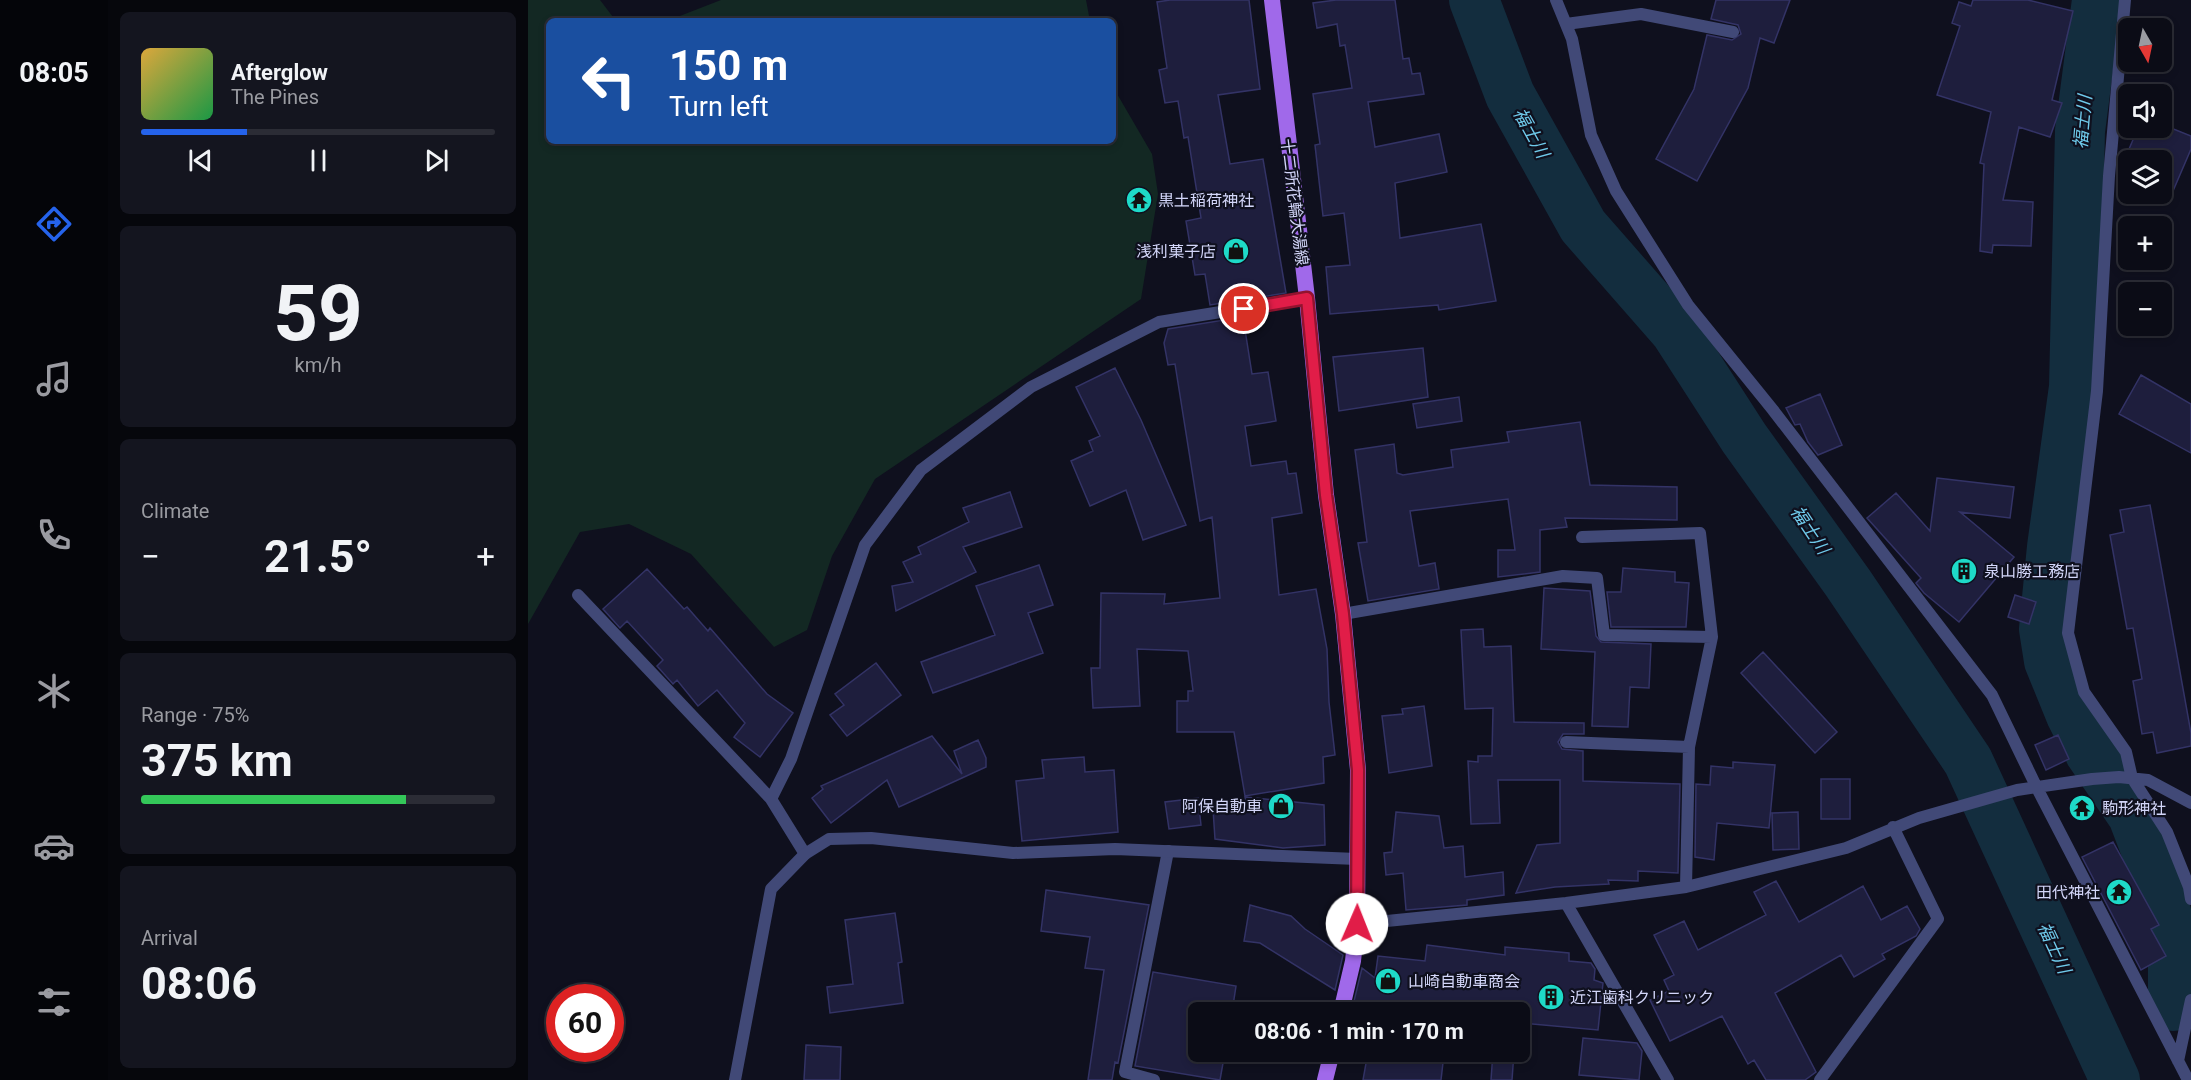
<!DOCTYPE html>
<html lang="en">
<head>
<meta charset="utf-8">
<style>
	body { margin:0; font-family:Roboto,"Noto Sans JP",sans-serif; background:#14151f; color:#f1f3f6; height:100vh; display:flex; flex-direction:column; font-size:22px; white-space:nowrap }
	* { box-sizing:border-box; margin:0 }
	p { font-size:20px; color:#9a9ba1 }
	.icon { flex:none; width:33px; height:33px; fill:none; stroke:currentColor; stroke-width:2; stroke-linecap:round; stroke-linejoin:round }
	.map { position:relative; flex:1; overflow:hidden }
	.sheet { display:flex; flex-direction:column; gap:12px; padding:12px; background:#06070c; width:420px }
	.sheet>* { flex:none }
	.hud { position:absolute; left:18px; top:18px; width:570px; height:126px; border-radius:9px; box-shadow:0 3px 9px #0003,0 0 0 2px #2b2c35; background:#1a4fa0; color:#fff; overflow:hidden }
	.needle { width:39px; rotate:171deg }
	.tools { position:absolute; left:1590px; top:18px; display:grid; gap:12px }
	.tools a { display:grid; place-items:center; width:54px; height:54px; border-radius:9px; background:#0b0c16; box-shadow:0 3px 9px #0003,0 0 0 2px #2b2c35; font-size:30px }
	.speed { position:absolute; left:18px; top:984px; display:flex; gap:12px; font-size:30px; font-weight:700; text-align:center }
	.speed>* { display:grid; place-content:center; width:78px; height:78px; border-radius:50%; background:#0b0c16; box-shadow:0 3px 9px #0003,0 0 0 2px #2b2c35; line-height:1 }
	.speed .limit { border:9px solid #d22; background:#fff; color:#111 }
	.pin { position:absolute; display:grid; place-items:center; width:51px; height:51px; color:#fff; margin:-26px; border:3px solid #fff; border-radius:50%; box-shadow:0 2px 6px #0007 }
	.me { position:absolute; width:66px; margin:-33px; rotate:1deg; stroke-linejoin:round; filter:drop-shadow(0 0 4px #0008) }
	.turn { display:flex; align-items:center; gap:21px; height:126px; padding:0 24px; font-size:27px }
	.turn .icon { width:78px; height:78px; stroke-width:2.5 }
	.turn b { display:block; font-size:42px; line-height:51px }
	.big { font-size:45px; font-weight:700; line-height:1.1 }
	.sheet .widget { flex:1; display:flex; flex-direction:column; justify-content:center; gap:9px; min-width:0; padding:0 21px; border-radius:9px; background:#14151f }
	.sheet .dial { align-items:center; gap:0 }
	.dial b { font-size:78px; line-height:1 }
	.song { display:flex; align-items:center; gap:18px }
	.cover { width:72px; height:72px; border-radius:9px; background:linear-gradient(135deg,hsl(40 70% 55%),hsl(140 70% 35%)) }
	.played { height:6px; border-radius:3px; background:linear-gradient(90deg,#2563eb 30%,#2b2c35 30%) }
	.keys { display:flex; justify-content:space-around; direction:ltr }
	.heat { display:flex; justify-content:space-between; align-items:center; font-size:33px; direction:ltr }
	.charge { height:9px; border-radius:4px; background:linear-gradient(90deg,#34c759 75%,#2b2c35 0) }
	.trip { position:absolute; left:660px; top:1002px; width:342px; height:60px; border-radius:9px; background:#0b0c16; box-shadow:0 3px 9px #0003,0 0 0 2px #2b2c35; font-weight:700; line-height:60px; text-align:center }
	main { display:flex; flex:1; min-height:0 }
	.tabs { display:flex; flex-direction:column; width:108px; justify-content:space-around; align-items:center; background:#040509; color:#9a9ba1 }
	.tabs .icon { width:42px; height:42px }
	.tabs .on { color:#2563eb }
	.tabs b { font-size:27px; color:#f1f3f6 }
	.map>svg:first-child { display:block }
</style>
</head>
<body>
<main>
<nav class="tabs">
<b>08:05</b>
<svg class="icon on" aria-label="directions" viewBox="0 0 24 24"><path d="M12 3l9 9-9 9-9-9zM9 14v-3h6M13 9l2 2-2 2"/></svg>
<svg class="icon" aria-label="music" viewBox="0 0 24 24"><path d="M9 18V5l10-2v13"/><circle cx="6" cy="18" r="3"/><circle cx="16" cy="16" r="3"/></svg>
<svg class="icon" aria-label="phone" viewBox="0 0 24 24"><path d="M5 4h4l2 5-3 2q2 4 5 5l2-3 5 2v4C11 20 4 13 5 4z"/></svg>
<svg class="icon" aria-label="climate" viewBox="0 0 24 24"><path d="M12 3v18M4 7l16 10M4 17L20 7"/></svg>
<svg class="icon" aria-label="car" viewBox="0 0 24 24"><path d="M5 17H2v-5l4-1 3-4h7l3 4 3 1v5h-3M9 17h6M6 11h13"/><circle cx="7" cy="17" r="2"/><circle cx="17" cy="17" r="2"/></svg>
<svg class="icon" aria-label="filters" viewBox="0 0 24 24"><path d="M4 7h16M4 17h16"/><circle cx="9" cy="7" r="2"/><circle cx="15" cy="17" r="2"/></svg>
</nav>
<section class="sheet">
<div class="widget">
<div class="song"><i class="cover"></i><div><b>Afterglow</b><p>The Pines</p></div></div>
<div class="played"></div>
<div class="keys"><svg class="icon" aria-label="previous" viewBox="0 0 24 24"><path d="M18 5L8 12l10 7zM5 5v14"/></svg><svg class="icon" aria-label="pause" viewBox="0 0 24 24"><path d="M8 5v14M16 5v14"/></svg><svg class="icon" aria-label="next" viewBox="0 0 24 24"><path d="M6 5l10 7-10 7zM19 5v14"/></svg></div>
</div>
<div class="widget dial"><b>59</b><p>km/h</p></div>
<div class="widget"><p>Climate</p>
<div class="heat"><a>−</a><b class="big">21.5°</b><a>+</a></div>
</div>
<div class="widget"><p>Range · 75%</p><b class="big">375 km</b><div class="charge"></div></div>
<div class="widget"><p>Arrival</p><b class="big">08:06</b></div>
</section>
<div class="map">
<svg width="1663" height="1080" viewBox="0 0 1663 1080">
	<rect width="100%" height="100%" fill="#0f101e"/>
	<path fill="#132823" d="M0,0h72l16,21h-67v120h564v-54l39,67 6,40 -17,105 -266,180 -43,77 -25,74 -33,17 -83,-93 -62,-30 -49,8 -52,92z
		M193,0h365l4,21h-423z"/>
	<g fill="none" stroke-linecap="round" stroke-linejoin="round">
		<path stroke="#132d3e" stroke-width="50" d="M946,0l36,95 73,131 92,105 69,107 104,145 120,178 147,319
			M1569,0l-17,131 -6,256 -22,160 -8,82 5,32 22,54 19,38 43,63 26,68 14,56v66"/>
	</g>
	<path fill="#1e1e3d" stroke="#336" stroke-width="1.5" d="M642,0h79l11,89 -42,6 12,69 33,-5 23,134 -76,12 -5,-31 -10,1 -9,-54 15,-3 -13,-81 -4,1 -6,-37 -13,2 -6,-33 8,-2 -10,-66z
		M808,0h59l8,59 6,-1 3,16 8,-1 4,21 -56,8 7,45 64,-13 8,38 -52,11 5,55 81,-14 15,77 -57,9 -1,-5 -108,9 -4,-47 24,-2 -6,-52 -21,3 -8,-71 5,-1 -7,-50 39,-6 -7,-43 -5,1 -3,-22 -20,4 -4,-25z
		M1188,0h74l-16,43 -14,-5 -12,50 -51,93 -41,-22 38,-70 13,-54 25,5 9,-6 -3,-9 -27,-6z
		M1445,0h55l45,11 -21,89 10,3 -12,34 -31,-10 -16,73 30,2 -2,44 -38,-1 -1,8 -12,-2 4,-87 -4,-1 11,-51 -54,-17 23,-69 -8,-3 7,-21 12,4z
		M1610,128h33l20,8v13l-18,42 -11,-5v-26h-34v12l-7,-4z
		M715,317l9,57 16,-2 8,49 -31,5 6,40 35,-5 2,13 8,-1 6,40 -30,5 7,77 37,-6 11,60 2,53 6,53 -12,2 1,26 -79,13 -11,-64h-57v-31h11v-10h5l-5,-40 -51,-2 3,57 -47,2 -2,-40h9l1,-75 64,1 -1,10 56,-6 -8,-81 -12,4 -25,-157 -7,1 -4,-22 4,-14z
		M895,348l5,49 -89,14 -6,-54z
		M587,368l26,52 45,105 -43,15 -17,-50 -36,16 -19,-45 22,-10 -4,-10 11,-5 -24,-49z
		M1613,375l50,29v49l-72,-39z
		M1292,394l22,51 -24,10 -10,-13 -8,-18 -5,1 -9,-17z
		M931,397l3,24 -45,7 -4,-24z
		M1052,422l10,63 87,2v33l-112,-2 2,9 -27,3v42l-42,5v-27h17l-7,-51 -98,12 9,55 16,-3 4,26 -71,12 -10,-58 9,-1 -12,-92 39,-6 3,29 6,2 50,-8 -2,-17 58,-8 -2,-10z
		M1409,478l77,9 -4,31 -50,-6 54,45 -55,65 -35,-29 -8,-10 5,-5 -54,-60 29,-25 34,38z
		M482,492l12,35 -59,20 13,25 -80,39 -4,-25 21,-4 -10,-20 18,-8 -3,-7 51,-25 -6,-14z
		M1622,505l41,228v13l-34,7 -4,-21 -11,2 -9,-53 9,-2 -9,-51 -6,1 -17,-94 14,-3 -4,-22z
		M511,565l14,40 -25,8 15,40 -110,40 -12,-31 74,-27 -19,-49z
		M1095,568l52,4v10l14,1 -3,44h-75l-4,-35h14z
		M119,569l37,40 3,-2 21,24 2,-3 57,66 26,19 -33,44 -26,-20 11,-14 -28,-33 -19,16 -21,-26 -4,4 -16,-18 6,-6 -36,-39 -7,7 -17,-19z
		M1016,588l46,3 6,45 5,6 50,2 -2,44 -19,-1 -2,40 -36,-1 3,-74 -54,-3z
		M1487,595l21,7 -7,22 -21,-7z
		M955,629l1,18 27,-1 3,76 70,1v11h-21l-5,8 4,7 21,2v30l97,3 -2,89 -40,-2v10l-30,-1 1,4 -54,3 -39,6 21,-48 23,-2v-63h-62l2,43 -29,1 -3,-63 10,1v-6h14l1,-48 -28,1 -4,-79z
		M1235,652l74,80 -22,21 -74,-80z
		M348,663l25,32 -54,41 -17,-21 14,-10 -9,-11z
		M896,706l8,60 -43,7 -7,-57 21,-2 -1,-5z
		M1530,735l11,24 -23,11 -11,-25z
		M404,736l30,38 -8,-23 24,-11 8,18v9l-87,40 -12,-27 -56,43 -19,-25 11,-9 -2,-3z
		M556,757l1,15 29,-2 4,62 -96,9 -6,-60 28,-3 -2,-18z
		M1205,762l42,3 -6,63 -52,-5 -3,37 -19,-3 1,-73 14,1 1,-19 22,2z
		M1293,779h29v40h-29z
		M717,797l79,8 1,40 -42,3 -68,-9 -2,-30 34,-4z
		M670,798l3,27 -32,4 -4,-27z
		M868,812l43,4 5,32 19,-2 2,31 38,-5 1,23 -37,5v5l-61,5 -3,-37 -17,2 -2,-22 8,-1z
		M1270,812l1,37 -26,1 -1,-37z
		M1585,842l46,83 -8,4 15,27 -25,14 -59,-113z
		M1248,881l23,41 64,-36 18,34 26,-14 13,23 -4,7 -34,18 3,5 -31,18 -13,-22 -66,38 41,79 -11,8h-39l-12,-20 -6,4 -26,-48 -52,25 -20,-41 19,-9 -5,-11 10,-5 -20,-40 30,-14 14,29 68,-35 -12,-23z
		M518,890l103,15 -31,158 -3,-1 -3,18h-24l16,-110 -19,-2 5,-31 -49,-6z
		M722,905l41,11 14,13 38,26 -8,35 -75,-47 -16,-2z
		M367,913l7,49 -4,1 5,40 -73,10 -3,-26 26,-3 -8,-64z
		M899,945l78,10v-8l64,6v8l22,2 4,6 -1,11 9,3 -5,47 -78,-7v-11h-102l1,-3 -65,-8 8,-33 13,10 3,-22 47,5z
		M625,972l83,14 -4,26h-34v40h27l-5,28 -85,-14z
		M1055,1038l54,5 5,8 -3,29 -60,-5z
		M278,1045l35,2 -1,33h-36z
		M840,1052l76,2 -3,26h-78z
		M965,1052h21l-2,28h-21z"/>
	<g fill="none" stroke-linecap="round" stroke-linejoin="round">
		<path stroke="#414977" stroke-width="12" d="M1028,0l16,39 19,96 25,56 72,114 85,105 219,285 45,93 151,292
			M1597,0l-16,176 -12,215 -29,242 16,59 42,60 6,26 35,54 22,55 2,12
			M1038,24l75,-10 92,18
			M1054,537l118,-4 12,104 -23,110 -3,140
			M50,595l193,204
			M815,614l220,-38 34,2 7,57 108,2
			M1038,742l123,5
			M277,854l-34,-55 20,-40 74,-214 56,-75 110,-83 128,-65 148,-24
			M1038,903l102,177
			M829,924l209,-21 120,-16 160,-39 73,-30 98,-28 75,-11 27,-2 29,3 43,23
			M1650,1061l13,-61
			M626,1080l-29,-8 43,-221
			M1292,1080l118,-161 -45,-92"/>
		<path stroke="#414977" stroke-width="12" d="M207,1080l36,-191 34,-35 24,-15 42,-1 142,15 102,-4 242,10"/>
		<path stroke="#a069ea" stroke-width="16" d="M744,0l35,298 19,197 17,119 15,156 -1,154 -4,37 -12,51
			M797,1080l7,-28"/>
	</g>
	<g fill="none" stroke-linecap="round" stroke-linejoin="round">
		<defs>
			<path id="route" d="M716,309l63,-11 19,197 17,119 15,156 -1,154"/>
		</defs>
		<use href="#route" stroke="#92132f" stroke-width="15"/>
		<use href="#route" stroke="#e11d48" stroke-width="10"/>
	</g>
	<defs>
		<symbol id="temple-disc" viewBox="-11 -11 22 22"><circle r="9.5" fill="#1edac8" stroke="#0f101e"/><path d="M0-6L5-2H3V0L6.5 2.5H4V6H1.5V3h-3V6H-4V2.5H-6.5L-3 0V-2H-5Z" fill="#111"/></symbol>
		<symbol id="shop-disc" viewBox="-11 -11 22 22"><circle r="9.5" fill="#1edac8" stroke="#0f101e"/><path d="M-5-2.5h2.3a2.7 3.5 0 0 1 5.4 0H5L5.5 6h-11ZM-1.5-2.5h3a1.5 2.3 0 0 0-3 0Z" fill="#111"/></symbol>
		<symbol id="building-disc" viewBox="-11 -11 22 22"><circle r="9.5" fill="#1edac8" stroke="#0f101e"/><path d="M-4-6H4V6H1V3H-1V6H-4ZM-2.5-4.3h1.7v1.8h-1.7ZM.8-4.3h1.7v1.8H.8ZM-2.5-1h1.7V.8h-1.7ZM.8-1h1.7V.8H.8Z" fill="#111"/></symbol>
	</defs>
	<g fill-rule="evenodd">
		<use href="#temple-disc" x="596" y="185" width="30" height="30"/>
		<use href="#shop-disc" x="693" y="236" width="30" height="30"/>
		<use href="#building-disc" x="1421" y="556" width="30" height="30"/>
		<use href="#shop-disc" x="738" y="791" width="30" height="30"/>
		<use href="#temple-disc" x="1539" y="793" width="30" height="30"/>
		<use href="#temple-disc" x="1576" y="877" width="30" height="30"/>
		<use href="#shop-disc" x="845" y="966" width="30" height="30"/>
		<use href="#building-disc" x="1008" y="982" width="30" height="30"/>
	</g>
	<g text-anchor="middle" stroke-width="4.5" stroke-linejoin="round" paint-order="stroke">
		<g font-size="16" fill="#d3d6f9" stroke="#0f101e" text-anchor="start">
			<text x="630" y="206">黒土稲荷神社</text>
			<text x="688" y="257" text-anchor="end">浅利菓子店</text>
			<text x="1456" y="577">泉山勝工務店</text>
			<text x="734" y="812" text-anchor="end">阿保自動車</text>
			<text x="1574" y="814">駒形神社</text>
			<text x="1572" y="898" text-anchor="end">田代神社</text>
			<text x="880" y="987">山崎自動車商会</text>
			<text x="1042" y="1003">近江歯科クリニック</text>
		</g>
		<g font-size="16" fill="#d3d6f9" stroke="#0f101e">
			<text transform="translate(767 202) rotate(83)" y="6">十二所花輪大湯線</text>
		</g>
		<g font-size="18" font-style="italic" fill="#6fcaeb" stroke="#0f101e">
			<text transform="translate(1555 122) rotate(-85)" y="6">福士川</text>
			<text transform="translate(1003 133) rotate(61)" y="6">福士川</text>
			<text transform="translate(1282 530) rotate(56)" y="6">福士川</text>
			<text transform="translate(1526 948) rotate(65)" y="6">福士川</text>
		</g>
	</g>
</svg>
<div class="tools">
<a><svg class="needle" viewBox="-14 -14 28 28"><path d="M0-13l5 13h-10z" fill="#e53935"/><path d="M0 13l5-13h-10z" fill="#9a9ba1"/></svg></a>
<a><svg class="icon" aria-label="sound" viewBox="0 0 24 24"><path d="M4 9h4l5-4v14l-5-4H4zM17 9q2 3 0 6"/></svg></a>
<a><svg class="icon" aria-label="layers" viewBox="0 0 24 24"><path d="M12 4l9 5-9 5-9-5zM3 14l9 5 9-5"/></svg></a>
<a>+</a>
<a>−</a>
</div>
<div class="speed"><div class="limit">60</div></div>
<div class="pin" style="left:716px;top:309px;background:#d93025"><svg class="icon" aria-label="arrive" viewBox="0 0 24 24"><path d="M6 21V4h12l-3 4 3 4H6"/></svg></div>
<svg class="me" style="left:829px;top:924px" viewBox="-20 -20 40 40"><circle r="19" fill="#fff"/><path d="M0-13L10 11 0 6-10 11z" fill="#e11d48"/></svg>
<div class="trip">08:06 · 1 min · 170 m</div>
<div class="hud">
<div class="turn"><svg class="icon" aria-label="left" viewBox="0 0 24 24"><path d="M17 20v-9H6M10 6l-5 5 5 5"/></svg><div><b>150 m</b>Turn left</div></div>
</div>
</div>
</main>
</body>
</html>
